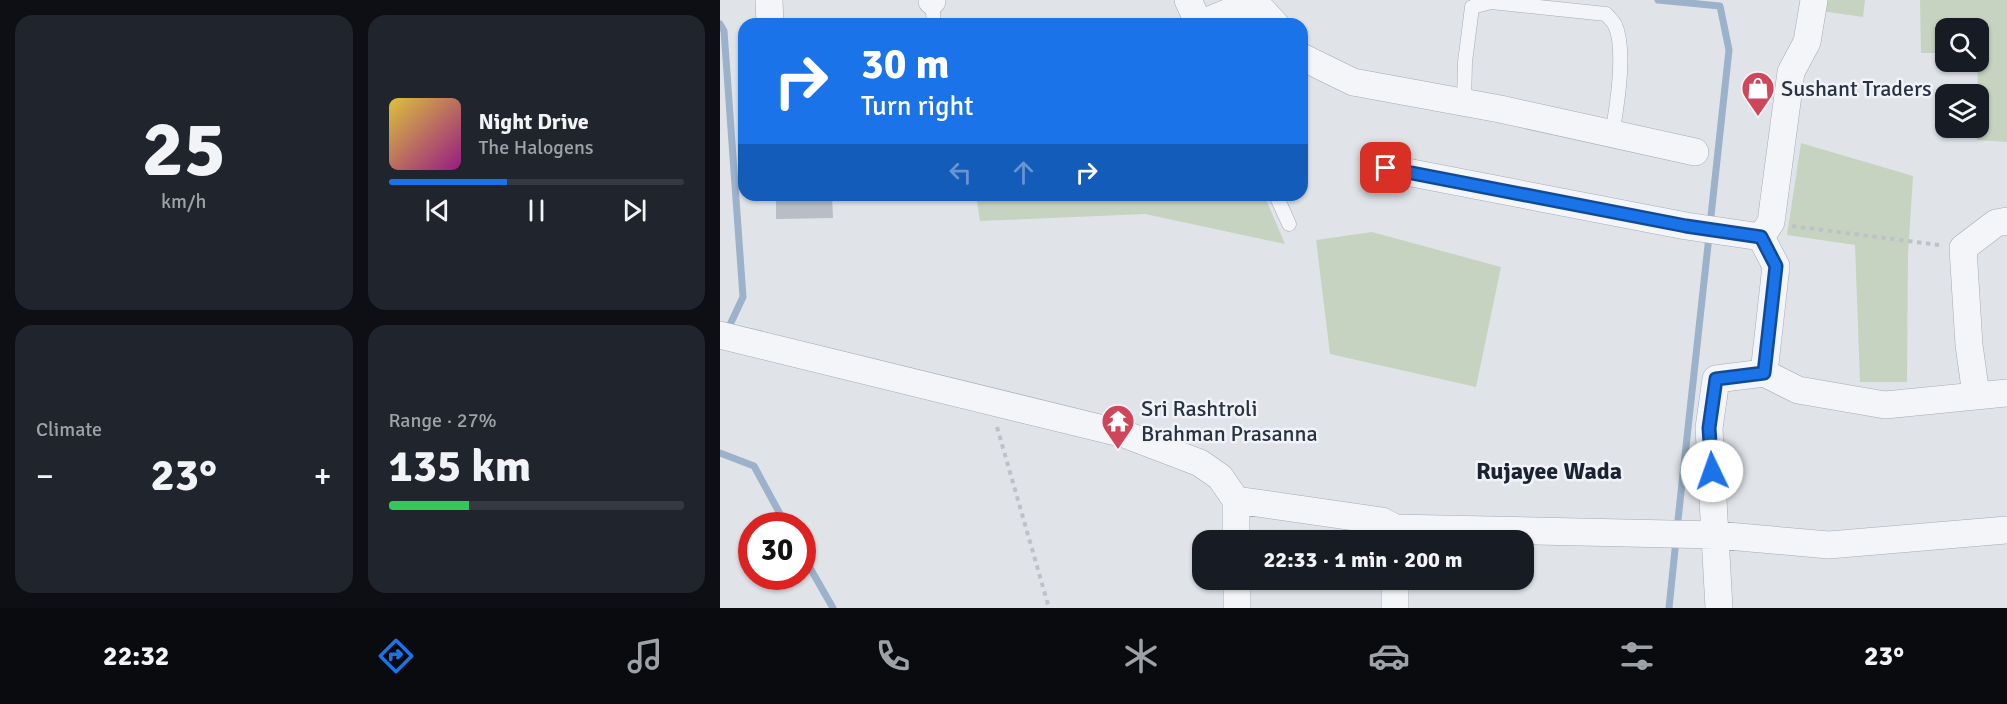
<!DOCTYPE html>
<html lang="en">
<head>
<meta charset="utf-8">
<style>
	body { margin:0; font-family:Signika,sans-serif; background:#20242c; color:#f1f3f6; height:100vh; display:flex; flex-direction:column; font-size:22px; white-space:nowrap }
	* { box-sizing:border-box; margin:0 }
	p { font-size:20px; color:#9ea1a6 }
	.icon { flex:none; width:33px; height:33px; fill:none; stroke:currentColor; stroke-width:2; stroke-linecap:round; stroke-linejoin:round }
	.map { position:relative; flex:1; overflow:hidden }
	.sheet { display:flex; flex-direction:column; gap:15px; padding:15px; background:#0d0f14; width:720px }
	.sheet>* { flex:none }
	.guide { position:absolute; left:18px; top:18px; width:570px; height:183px; border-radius:18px; box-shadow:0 2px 4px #0004; background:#1a73e8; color:#fff; overflow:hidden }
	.buttons { position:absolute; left:1215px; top:18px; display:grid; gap:12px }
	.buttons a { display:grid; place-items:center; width:54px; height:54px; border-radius:12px; background:#171b24; box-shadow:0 2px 4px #0004; font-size:30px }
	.speed { position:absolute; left:18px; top:512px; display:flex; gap:12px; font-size:30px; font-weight:700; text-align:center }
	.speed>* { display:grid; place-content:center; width:78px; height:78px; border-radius:50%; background:#171b24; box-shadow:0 2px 4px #0004; line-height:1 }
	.speed .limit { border:9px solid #d22; background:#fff; color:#111 }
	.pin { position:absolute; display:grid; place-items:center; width:51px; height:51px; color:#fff; margin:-26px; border-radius:12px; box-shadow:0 3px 9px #0006 }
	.me { position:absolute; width:66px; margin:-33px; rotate:357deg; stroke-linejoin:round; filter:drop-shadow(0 0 4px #0008) }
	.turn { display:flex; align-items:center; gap:21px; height:126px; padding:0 24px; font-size:27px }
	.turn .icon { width:78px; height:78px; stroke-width:2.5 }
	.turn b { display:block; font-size:42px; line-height:51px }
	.lanes { display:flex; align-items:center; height:57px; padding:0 24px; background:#0003; justify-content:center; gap:30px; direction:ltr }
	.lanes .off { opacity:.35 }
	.big { font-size:45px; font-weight:700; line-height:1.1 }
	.sheet .widget { flex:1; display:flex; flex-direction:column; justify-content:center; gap:9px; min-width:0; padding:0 21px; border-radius:18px; background:#20242c }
	.sheet .dial { align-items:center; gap:0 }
	.dial b { font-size:78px; line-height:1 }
	.song { display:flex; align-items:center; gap:18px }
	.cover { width:72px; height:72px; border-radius:9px; background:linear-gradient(135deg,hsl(50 70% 55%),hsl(310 70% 35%)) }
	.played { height:6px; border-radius:3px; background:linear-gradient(90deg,#1a73e8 40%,#363941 40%) }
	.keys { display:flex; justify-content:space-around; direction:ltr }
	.heat { display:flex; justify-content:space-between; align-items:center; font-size:33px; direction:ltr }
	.charge { height:9px; border-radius:4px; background:linear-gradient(90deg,#34c759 27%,#363941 0) }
	.sheet .tiles { flex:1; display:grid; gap:15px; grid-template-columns:repeat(2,1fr) }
	.trip { position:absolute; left:472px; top:530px; width:342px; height:60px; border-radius:18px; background:#171b24; box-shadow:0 2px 4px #0004; font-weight:700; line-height:60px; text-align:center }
	.dock { display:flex; height:96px; justify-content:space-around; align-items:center; background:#090b0e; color:#9ea1a6 }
	.dock .icon { width:42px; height:42px }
	.dock .on { color:#1a73e8 }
	.dock b { font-size:27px; color:#f1f3f6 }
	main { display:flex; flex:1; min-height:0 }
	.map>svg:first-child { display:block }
</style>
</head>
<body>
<main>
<section class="sheet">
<div class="tiles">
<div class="widget dial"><b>25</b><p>km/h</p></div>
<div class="widget">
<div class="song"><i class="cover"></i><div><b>Night Drive</b><p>The Halogens</p></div></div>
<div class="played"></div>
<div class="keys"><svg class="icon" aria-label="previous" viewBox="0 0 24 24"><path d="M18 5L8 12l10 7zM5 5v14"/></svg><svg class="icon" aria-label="pause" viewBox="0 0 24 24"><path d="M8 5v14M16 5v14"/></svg><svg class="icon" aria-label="next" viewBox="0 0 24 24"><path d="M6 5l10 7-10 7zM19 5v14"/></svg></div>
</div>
<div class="widget"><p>Climate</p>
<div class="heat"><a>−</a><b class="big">23°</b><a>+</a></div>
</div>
<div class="widget"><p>Range · 27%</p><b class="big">135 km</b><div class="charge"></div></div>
</div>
</section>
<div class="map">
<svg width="1287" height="608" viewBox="0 0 1287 608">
	<rect width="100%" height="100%" fill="#e0e4e9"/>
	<path fill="#c6d3c1" d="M1103,0h42l-2,17 -42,-6z
		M1200,0h87v142l-30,-2 1,-112h-32l-1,25h-24z
		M1081,143l112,33 -5,79 -1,127h-47l-5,-137 -68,-10z
		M256,195h288l21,49 -140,-30 -165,7z
		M652,232l129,35 -25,120 -146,-33 -14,-114z"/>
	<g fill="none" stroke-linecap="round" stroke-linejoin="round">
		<path stroke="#9bb2ca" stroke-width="7" d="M938,0l62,6 9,44 -19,175
			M0,24l4,7 19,266 -16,34
			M0,453l34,13 32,59
			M957,529l32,-293
			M82,554l31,54
			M949,608l7,-68"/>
	</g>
	<path fill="#b8bdc6" d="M56,195h56l1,23 -57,1z"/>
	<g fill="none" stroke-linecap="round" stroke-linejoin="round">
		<defs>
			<path id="service" d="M212,1l2,23
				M744,103l1,-41 7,-55 19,-5 115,12c3,4 7,7 9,11 11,24 2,82 -3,109
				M556,195l13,29"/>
			<path id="minor" d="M49,0l1,24
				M212,0v1
				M468,0l11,24
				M480,24l46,-19 17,6 12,13
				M582,57l51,25 147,27 195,43
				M666,168l300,58 75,11
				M1041,237l15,29 -12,107 34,17 87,15 122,-12
				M1041,237l10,-15 20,-150 16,-30 7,-42
				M0,335l404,99 76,29 20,14 16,23 146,21 13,7 321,7 113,10 178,-15
				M1256,395l-7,-50 -6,-97 33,-25 11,-2
				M516,500v40
				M517,579v29
				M675,608v-29
				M999,608l-10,-180 7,-49 48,-6"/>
		</defs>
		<use href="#service" stroke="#a5abb3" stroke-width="15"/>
		<use href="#minor" stroke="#a5abb3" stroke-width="28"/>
		<path stroke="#bec2c8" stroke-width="4" stroke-dasharray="4.5 4.5" stroke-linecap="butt" d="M1072,226l147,19
			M277,427l52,181"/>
		<use href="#service" stroke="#f3f5f8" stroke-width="14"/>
		<use href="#minor" stroke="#f3f5f8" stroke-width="27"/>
	</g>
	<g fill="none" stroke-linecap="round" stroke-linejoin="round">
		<defs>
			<path id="route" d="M666,168l300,58 75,11 15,29 -12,107 -48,6 -7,49 3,43"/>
		</defs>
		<use href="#route" stroke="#114b97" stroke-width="15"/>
		<use href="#route" stroke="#1a73e8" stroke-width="10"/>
	</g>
	<defs>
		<symbol id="shop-pin" viewBox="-11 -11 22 30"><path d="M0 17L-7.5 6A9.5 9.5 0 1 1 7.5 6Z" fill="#cf455a" stroke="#f0f3f7"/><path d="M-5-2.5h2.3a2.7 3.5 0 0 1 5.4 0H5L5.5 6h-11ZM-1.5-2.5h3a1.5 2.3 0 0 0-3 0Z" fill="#fff"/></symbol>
		<symbol id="temple-pin" viewBox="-11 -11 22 30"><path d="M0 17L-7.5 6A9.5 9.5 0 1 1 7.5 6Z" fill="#cf455a" stroke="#f0f3f7"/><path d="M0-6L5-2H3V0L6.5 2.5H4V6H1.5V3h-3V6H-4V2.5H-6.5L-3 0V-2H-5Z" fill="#fff"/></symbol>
	</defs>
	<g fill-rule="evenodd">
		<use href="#shop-pin" x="1019" y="69" width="38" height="52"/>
		<use href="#temple-pin" x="379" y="402" width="38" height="52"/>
	</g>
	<g text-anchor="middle" stroke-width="5" stroke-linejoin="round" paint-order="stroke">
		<g font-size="22" fill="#293241" stroke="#f0f3f7" text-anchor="start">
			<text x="1061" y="96">Sushant Traders</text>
			<text x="421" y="416">Sri Rashtroli<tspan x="421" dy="25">Brahman Prasanna</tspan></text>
		</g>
		<g font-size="24" font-weight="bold" fill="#1b2332" stroke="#f0f3f7">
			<text x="829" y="479">Rujayee Wada</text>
		</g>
	</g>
</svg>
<div class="buttons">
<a><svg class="icon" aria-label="search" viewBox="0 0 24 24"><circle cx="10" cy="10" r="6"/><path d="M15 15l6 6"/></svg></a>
<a><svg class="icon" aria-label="layers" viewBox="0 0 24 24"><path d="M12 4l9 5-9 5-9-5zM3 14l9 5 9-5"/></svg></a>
</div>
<div class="speed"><div class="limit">30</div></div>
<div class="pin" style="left:666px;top:168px;background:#d93025"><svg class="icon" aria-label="arrive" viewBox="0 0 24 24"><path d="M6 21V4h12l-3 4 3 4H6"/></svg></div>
<svg class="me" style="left:992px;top:471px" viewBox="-20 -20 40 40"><circle r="19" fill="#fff"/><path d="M0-13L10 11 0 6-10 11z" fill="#1a73e8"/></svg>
<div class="trip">22:33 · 1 min · 200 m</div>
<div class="guide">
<div class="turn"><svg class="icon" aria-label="right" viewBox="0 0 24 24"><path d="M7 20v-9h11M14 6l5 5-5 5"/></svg><div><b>30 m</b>Turn right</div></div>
<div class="lanes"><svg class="icon off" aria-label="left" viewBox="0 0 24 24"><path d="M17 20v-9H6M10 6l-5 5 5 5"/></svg><svg class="icon off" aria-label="ahead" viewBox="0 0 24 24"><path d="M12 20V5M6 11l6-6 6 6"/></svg><svg class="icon" aria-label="right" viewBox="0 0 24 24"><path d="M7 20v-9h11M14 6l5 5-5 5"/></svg></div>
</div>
</div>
</main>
<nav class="dock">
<b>22:32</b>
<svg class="icon on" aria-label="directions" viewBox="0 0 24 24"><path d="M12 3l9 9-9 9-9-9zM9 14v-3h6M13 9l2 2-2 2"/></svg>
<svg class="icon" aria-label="music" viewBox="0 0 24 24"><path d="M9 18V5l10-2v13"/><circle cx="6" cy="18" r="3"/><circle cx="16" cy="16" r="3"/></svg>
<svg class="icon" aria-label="phone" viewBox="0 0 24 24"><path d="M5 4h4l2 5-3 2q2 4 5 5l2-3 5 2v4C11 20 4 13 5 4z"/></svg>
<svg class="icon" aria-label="climate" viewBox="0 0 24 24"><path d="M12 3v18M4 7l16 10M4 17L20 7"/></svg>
<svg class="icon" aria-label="car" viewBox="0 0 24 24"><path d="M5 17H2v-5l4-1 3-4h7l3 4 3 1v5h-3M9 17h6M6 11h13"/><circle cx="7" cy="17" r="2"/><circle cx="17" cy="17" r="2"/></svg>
<svg class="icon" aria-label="filters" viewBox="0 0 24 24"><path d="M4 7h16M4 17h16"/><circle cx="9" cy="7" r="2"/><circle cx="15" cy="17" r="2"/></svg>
<b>23°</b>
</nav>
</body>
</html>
